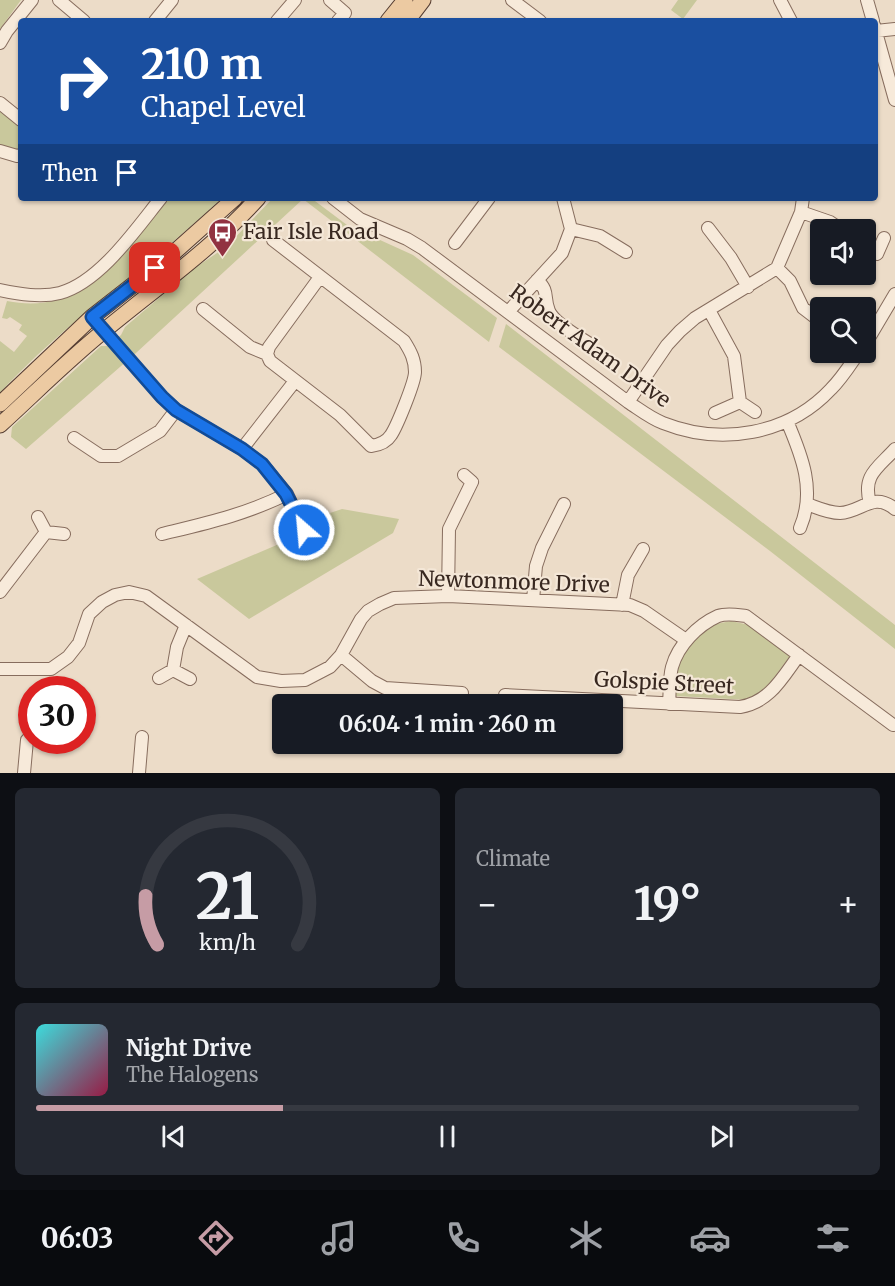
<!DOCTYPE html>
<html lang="en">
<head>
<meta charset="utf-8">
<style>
	body { margin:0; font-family:Merriweather,serif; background:#242831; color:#f1f3f6; height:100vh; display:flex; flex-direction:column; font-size:22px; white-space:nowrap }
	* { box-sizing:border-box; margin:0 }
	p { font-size:20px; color:#9ea1a6 }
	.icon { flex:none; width:33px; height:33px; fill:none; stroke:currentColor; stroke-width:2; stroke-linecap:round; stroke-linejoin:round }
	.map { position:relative; height:773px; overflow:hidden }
	.details { display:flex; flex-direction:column; gap:15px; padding:15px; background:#0d0f14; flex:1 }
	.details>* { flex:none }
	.hud { position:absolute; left:18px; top:18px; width:860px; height:183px; border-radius:6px; box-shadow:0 2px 4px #0004; background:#1a4fa0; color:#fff; overflow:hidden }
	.buttons { position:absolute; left:810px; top:219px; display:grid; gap:12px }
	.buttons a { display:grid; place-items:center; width:66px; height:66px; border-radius:6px; background:#171b24; box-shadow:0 2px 4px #0004; font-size:30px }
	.speed { position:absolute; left:18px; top:676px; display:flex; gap:12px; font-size:30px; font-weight:700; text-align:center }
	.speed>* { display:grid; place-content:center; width:78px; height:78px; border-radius:50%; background:#171b24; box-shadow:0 2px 4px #0004; line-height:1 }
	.speed .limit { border:9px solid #d22; background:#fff; color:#111 }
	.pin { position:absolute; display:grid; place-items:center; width:51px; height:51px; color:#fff; margin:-26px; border-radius:12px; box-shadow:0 3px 9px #0006 }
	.me { position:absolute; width:66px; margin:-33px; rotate:333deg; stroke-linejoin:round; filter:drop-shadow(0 0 4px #0008) }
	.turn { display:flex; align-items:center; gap:21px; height:126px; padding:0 24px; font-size:27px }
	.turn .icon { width:78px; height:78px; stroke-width:2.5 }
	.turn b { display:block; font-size:42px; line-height:51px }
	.then { display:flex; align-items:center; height:57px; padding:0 24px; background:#0003; gap:12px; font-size:22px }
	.big { font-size:45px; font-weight:700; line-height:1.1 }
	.details .tile { flex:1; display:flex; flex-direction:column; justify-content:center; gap:9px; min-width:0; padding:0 21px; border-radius:9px; background:#242831 }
	.details .dial { align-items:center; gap:0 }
	.dial svg { height:156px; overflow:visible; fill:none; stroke:#363941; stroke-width:7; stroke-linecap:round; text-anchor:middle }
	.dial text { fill:#f1f3f6; stroke:none }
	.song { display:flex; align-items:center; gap:18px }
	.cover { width:72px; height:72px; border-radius:9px; background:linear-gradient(135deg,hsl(180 70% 55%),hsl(340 70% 35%)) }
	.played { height:6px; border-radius:3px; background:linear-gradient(90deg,#c69ca5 30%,#363941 30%) }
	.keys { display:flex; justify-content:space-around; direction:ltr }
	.heat { display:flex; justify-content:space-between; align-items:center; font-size:33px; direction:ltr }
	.details .tiles { flex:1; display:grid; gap:15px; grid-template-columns:1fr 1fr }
	.tile:last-child { grid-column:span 2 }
	.trip { position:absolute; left:272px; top:694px; width:351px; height:60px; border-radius:6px; background:#171b24; box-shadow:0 2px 4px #0004; font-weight:700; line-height:60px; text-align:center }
	.tabs { display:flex; height:96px; justify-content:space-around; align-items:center; background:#090b0e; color:#9ea1a6 }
	.tabs .icon { width:42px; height:42px }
	.tabs .selected { color:#c69ca5 }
	.tabs b { font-size:27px; color:#f1f3f6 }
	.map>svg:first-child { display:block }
</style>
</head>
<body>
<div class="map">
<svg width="895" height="773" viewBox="0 0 895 773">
	<rect width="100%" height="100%" fill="#ecdcc8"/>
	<path fill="#c9c89c" d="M0,0h21l-21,29z
		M678,0h19l-14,19 -12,-9z
		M0,109l21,17v24l-21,-3z
		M166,198h56c-71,68 -156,122 -222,195v-52l14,11 13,-16 -8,-6 3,-5 -12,-8 -3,2 -5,-1 5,-17c79,16 117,-50 159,-103z
		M273,198h38l36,27 66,30 84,63 -8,24 -186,-143 -167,154 -110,96 -15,-12 1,-10 89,-81h7l13,-11 4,-8 68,-58 33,-22z
		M506,324l389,301v24l-125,-98 -271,-204z
		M342,509l57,10 -6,14 -144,86 -52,-40 96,-41 16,-18z
		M731,621l18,4 42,30 -28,37 -13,8 -74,-4v-20l6,-23 29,-28z"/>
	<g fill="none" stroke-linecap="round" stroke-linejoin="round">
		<defs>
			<path id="minor" d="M59,0l25,21
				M330,0l15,13 -7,8
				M512,0l28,21
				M780,0l11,21
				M867,0l6,21
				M155,21l17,-21
				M277,21l18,-21
				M874,25l21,75
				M876,31l19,-2
				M0,43l7,-12 25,-31
				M0,103l21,17
				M0,151l17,5 4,-1
				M333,198l27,21 47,20 15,9 206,154c11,7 22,16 35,21 58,23 125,12 168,-34 11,-11 19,-24 28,-37
				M801,212l29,10 12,8
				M708,228l23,30 17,29
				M571,229l29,7 26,16
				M455,243l34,-45
				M866,246l11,8 7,-16
				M777,268l13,13 13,27 17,13
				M537,280c13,12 6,17 12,31 5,12 30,26 41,33
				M0,290c19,4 41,8 60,3 40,-11 76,-64 101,-95
				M203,309l47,38 17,7 3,7 70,54 31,31c8,-1 15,-3 20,-11 6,-9 24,-53 24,-63 0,-12 -4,-20 -11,-31l-131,-101
				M709,310l25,46 6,46 15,10
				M508,312l54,-59 9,-24 -8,-31
				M92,317l70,80 14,13 66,39 20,15 25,30 17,36
				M866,343l29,-49
				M267,354l2,-7 51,-70
				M628,402l39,-57 13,-14 15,-13 82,-50 24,-56 2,-14
				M715,413l25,-11
				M787,421c15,35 29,70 13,107
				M74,438l27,18h17l42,-25 16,-21
				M242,449l53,-68
				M870,503c-8,-28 8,-35 25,-54
				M807,504c11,4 21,9 33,9 22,-1 33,-22 55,-4
				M38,517l8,15 18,2
				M162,534c45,-11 82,-19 125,-40
				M0,592l46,-60
				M448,596l1,-67 23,-47 -8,-7
				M533,600l3,-34 6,-18 22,-44
				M622,605l6,-30 15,-26
				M341,655l31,26 13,7 77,5
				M0,669h51l17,-12 11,-14 10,-29 13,-12 13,-7 14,-3 17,4 111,81 24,4 24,-1 25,-13 11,-12 20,-36 7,-8 12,-7 14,-6 54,-2 182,9 14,6 42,29
				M173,670l4,-23 9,-22
				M159,678l14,-8 17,9
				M505,695l235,12c30,-5 42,-29 59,-52
				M669,704c1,-12 0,-26 3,-37 6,-22 26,-42 46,-51 9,-3 19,-1 28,0l147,109
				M24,773l3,-33
				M139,773l3,-36"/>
			<path id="major" d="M388,21l17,-21
				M407,21l16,-21
				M0,404l92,-87 78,-61 65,-58
				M0,425c35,-32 69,-66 105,-95 52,-43 108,-82 153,-132"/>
		</defs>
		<use href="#minor" stroke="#876d5e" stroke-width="14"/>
		<use href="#major" stroke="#553d32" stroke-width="17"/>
		<use href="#minor" stroke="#f7eada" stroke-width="12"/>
		<use href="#major" stroke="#eccaa2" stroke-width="15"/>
	</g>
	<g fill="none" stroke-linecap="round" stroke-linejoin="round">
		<defs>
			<path id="route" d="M155,268l-63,49 70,80 14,13 66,39 20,15 24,30 18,36"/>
		</defs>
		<use href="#route" stroke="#114b97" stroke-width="15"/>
		<use href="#route" stroke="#1a73e8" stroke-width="10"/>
	</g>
	<defs>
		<symbol id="bus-pin" viewBox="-11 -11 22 30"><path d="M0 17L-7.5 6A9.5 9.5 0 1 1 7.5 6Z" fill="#923241" stroke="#f4e7d7"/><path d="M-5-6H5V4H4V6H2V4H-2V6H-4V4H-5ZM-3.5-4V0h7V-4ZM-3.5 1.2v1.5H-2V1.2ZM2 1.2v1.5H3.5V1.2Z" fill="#fff"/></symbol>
	</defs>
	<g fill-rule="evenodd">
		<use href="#bus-pin" x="206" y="216" width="33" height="45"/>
	</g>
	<g text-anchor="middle" stroke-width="4.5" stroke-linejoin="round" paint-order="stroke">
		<g font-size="21" fill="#382820" stroke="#f4e7d7" text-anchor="start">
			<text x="243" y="239">Fair Isle Road</text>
		</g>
		<g font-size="21" fill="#382820" stroke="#f4e7d7">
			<text transform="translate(590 346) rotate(36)" y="7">Robert Adam Drive</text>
			<text transform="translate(514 582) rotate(2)" y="7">Newtonmore Drive</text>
			<text transform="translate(664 683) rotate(3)" y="7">Golspie Street</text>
		</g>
	</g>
</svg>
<div class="buttons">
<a><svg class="icon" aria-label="sound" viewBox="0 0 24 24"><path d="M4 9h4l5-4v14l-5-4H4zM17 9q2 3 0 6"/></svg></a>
<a><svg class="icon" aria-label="search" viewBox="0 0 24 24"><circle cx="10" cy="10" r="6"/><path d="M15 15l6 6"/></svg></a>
</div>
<div class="speed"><div class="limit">30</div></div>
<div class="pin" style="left:155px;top:268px;background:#d93025"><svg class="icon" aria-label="arrive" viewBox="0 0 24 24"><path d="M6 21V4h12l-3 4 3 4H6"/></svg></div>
<svg class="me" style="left:304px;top:530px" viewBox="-20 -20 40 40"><circle r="17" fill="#1a73e8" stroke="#fff" stroke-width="3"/><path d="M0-11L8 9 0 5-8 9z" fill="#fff"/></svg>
<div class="trip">06:04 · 1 min · 260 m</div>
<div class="hud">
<div class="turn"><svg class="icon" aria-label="right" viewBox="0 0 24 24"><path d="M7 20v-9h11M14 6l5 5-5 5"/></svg><div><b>210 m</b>Chapel Level</div></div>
<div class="then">Then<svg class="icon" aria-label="arrive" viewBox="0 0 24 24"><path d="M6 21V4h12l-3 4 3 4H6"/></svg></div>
</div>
</div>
<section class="details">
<div class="tiles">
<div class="tile dial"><svg viewBox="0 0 100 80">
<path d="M14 69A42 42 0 1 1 86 69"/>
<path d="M14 69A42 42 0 0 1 8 44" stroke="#c69ca5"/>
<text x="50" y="56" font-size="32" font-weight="700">21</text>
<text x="50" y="72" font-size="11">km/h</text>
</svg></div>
<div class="tile"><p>Climate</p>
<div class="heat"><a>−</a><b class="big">19°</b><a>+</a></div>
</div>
<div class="tile">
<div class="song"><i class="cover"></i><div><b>Night Drive</b><p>The Halogens</p></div></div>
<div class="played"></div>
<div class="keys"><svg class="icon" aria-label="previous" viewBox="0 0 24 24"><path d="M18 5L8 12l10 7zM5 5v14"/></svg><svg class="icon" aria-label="pause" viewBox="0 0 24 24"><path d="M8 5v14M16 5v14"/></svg><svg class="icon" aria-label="next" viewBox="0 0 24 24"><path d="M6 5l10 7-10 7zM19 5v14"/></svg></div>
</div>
</div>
</section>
<nav class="tabs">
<b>06:03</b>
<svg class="icon selected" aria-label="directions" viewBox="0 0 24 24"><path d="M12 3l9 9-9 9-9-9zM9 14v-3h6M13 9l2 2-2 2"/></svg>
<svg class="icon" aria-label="music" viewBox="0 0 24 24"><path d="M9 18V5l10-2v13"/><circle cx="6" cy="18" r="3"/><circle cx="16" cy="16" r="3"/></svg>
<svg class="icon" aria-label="phone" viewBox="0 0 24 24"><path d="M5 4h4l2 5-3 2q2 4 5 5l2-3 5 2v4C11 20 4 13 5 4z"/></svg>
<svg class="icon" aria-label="climate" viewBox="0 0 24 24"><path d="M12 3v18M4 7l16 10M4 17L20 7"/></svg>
<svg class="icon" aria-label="car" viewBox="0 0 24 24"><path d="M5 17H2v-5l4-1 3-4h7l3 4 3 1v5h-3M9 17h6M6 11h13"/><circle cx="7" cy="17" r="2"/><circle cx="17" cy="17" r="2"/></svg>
<svg class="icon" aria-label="filters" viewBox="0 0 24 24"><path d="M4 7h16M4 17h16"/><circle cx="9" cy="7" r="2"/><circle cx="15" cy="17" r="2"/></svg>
</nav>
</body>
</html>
